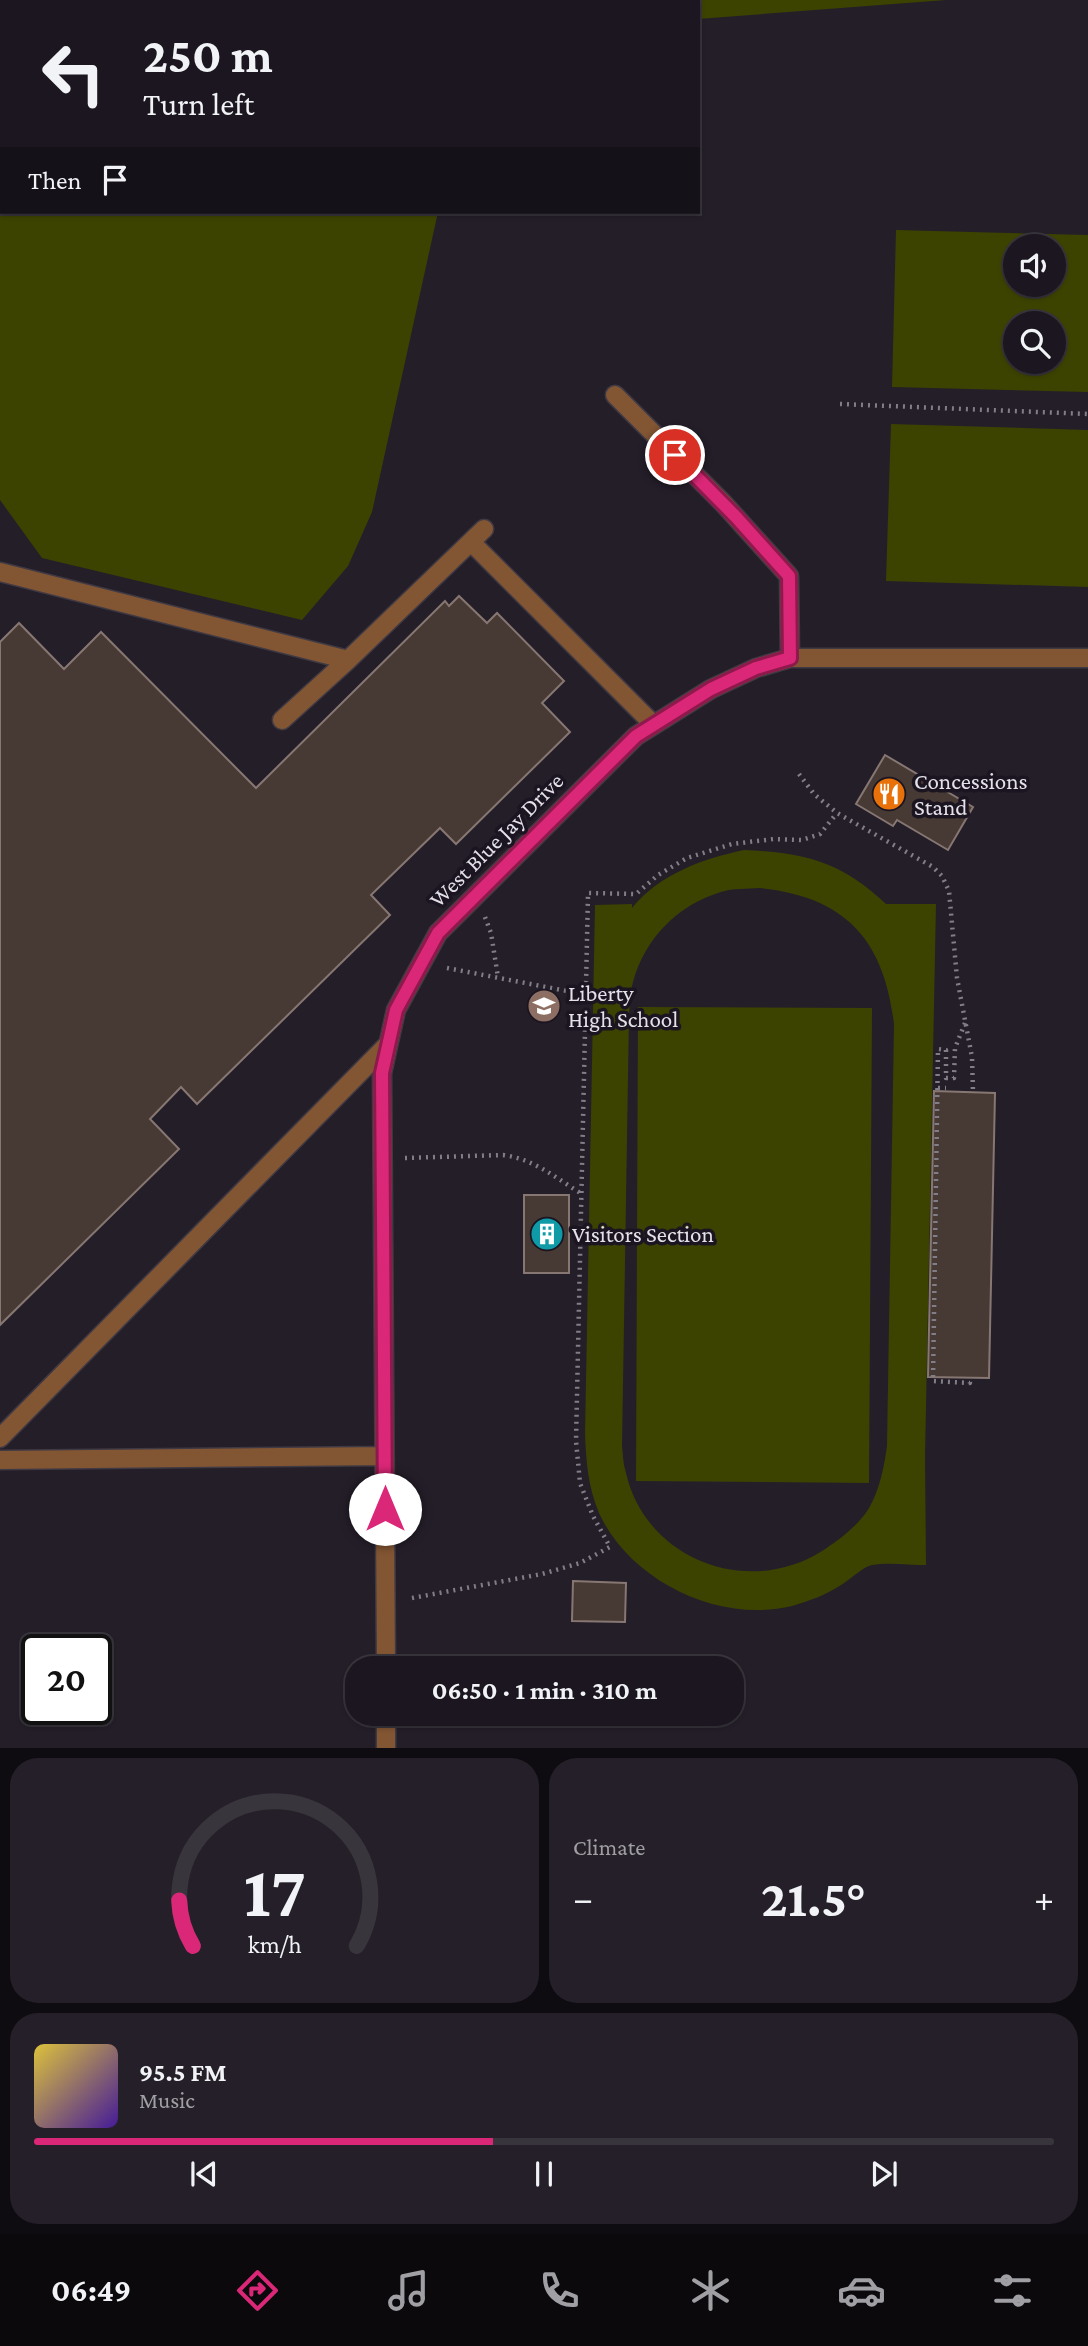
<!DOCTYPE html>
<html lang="en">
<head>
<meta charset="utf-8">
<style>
	body { margin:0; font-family:"Crimson Pro",serif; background:#241f28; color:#f1f3f6; height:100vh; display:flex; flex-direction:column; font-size:26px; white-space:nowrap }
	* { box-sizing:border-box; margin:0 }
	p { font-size:23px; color:#a09fa4 }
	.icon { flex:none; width:38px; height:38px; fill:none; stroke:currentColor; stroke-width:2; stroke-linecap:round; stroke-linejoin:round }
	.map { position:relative; height:1748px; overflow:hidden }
	.details { display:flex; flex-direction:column; gap:10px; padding:10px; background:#0f0c11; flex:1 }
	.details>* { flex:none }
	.hud { position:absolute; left:0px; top:0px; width:700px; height:214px; box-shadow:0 2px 5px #0004,0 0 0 2px #39353d; background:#1b161f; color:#f1f3f6; overflow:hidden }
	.fabs { position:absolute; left:1003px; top:234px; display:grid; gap:14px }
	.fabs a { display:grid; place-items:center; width:63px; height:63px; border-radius:50%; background:#1b161f; box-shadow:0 2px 5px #0004,0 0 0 2px #39353d; font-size:35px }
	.speed { position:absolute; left:21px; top:1634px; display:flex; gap:14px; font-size:35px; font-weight:700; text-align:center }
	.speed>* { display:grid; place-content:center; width:91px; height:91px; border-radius:50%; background:#1b161f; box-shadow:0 2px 5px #0004,0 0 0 2px #39353d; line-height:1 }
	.speed .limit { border:4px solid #111; border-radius:10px; background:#fff; color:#111 }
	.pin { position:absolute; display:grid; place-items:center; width:60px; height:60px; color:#fff; margin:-30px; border:4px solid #fff; border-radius:50%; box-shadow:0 2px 7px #0007 }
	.me { position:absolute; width:77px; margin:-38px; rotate:0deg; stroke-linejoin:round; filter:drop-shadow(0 0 5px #0008) }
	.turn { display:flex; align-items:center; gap:24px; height:147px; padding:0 28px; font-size:32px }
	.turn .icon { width:91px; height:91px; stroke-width:2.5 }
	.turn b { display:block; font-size:49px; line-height:60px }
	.then { display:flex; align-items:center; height:66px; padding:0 28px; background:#0003; gap:14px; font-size:26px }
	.big { font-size:52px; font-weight:700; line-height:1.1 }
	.details .tile { flex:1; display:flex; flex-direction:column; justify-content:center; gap:10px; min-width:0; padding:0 24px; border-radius:28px; background:#241f28 }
	.details .dial { align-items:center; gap:0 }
	.dial svg { height:182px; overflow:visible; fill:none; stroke:#39353d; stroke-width:7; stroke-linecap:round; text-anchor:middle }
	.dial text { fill:#f1f3f6; stroke:none }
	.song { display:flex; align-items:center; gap:21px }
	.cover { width:84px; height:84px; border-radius:10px; background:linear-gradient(135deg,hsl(50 70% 55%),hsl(260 70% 35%)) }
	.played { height:7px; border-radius:4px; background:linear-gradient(90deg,#db2777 45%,#39353d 45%) }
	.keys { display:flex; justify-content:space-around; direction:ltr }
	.heat { display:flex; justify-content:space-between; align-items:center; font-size:38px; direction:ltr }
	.details .tiles { flex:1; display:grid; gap:10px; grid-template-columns:1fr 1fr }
	.tile:last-child { grid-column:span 2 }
	.trip { position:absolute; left:345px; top:1656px; width:399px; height:70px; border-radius:28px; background:#1b161f; box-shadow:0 2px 5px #0004,0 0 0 2px #39353d; font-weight:700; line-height:70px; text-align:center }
	.dock { display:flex; height:112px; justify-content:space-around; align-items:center; background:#0b090c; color:#a09fa4 }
	.dock .icon { width:49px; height:49px }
	.dock .on { color:#db2777 }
	.dock b { font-size:32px; color:#f1f3f6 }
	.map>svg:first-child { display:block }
</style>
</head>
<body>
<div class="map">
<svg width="1088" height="1748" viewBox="0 0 1088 1748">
	<rect width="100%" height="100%" fill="#241e29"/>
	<path fill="#3c4301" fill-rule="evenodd" d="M0,0h94l-1,2h-91v61h-2z
		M148,0h403v2h-400z
		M683,0h263l-248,19v-17h-15z
		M2,120v92h436l-66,300 -24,54 -46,54 -260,-62 -42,-58v-379z
		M896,230l192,5v157l-196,-5zM1015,247h39v38h-39zM1015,324h39v38h-39z
		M891,424l197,6v157l-202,-6z
		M744,850c61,3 96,11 142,54h50l-11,553 1,108c-17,0 -37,-3 -54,0 -10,2 -22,15 -31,20 -15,10 -32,16 -49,21 -73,18 -162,-25 -193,-93 -11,-26 -13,-52 -14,-79l10,-529 37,-1v4c28,-34 70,-49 112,-58zM760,888c85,9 124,51 134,136l-7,422c-3,21 -7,43 -18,62 -10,17 -30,32 -47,43 -74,47 -176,9 -196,-78 -3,-9 -3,-18 -4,-27l7,-431c1,-11 1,-23 4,-33 12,-44 45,-77 88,-90 12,-4 26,-3 39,-4z
		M638,1007l234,1 -3,475 -233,-2z"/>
	<path fill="#473934" stroke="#877772" stroke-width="2" d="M459,596l28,27 10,-10 67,68 -22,22 28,29 -114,112 -16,-16 -69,67 19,20 -193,189 -16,-17 -31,32 29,30 -179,176v-683l19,-19 45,46 37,-37 155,156 189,-187 4,5z
		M885,755l88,52 -25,43 -51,-30 -4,6 -37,-22z
		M934,1091l61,2 -6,285 -61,-1z
		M524,1195h45v78h-45z
		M573,1581l53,2 -1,39 -53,-1z"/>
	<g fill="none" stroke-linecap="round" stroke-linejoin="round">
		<defs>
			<path id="minor" d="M615,395l108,108 66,73 1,82
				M471,542l182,182
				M0,572l348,88 136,-131
				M282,720l66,-60
				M0,1438l388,-394
				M0,1460l384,-4
				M386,1668l-4,-595 14,-63 42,-77 198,-197 75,-47 45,-21 34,-10h298
				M386,1713v35"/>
		</defs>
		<use href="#minor" stroke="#3f3944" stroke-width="21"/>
		<path stroke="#827e87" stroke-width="4.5" stroke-dasharray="2 5" stroke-linecap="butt" d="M840,404l248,10
			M799,774l15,20 23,19 96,54 9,9 7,15 8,87 15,79 1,35
			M485,917l6,16 7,44
			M447,968l146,28
			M965,1023l-10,25 -1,30h-8v-28l-8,-1 -5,332 37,2 -1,-5
			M938,1088h8
			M405,1158l98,-3c31,4 53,23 79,39
			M412,1598l130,-24 38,-11 30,-16 -17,-31 -13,-33 -4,-42 12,-548 48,1 22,-19 29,-17 45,-14 42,-5 28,1 18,-6 17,-21"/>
		<use href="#minor" stroke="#825533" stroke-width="18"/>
	</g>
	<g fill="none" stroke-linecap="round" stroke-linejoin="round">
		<defs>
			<path id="route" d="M385,1509l-3,-436 14,-63 42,-77 198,-197 75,-47 45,-21 34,-10 -1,-82 -53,-59 -61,-62"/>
		</defs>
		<use href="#route" stroke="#8e194d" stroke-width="18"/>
		<use href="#route" stroke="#db2777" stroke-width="12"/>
	</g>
	<defs>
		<symbol id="restaurant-disc" viewBox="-11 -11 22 22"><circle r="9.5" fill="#e8710a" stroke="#1a1520"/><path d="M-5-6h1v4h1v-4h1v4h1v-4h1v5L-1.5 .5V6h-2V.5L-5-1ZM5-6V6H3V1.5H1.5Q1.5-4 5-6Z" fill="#fff"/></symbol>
		<symbol id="school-disc" viewBox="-11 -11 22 22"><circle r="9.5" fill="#8d6e63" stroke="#1a1520"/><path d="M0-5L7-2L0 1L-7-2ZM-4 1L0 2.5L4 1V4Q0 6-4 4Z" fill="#fff"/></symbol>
		<symbol id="building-disc" viewBox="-11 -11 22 22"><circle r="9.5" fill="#0f9aa8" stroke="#1a1520"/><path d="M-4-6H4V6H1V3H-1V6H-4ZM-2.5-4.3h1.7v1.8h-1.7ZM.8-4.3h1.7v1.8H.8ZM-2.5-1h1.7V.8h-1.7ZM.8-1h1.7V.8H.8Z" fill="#fff"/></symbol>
	</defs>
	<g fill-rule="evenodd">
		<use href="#restaurant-disc" x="870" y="775" width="38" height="38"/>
		<use href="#school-disc" x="525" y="987" width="38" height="38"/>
		<use href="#building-disc" x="528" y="1215" width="38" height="38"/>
	</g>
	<g text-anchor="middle" stroke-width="7" stroke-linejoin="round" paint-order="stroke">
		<g font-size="23" fill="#e4e1e9" stroke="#1a1520" text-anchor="start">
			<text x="914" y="789">Concessions<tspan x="914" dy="26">Stand</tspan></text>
			<text x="568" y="1001">Liberty<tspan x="568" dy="26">High School</tspan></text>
			<text x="572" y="1242">Visitors Section</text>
		</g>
		<g font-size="23" fill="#e4e1e9" stroke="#1a1520">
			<text transform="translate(496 840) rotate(-45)" y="8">West Blue Jay Drive</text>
		</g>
	</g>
</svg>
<div class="fabs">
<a><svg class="icon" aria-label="sound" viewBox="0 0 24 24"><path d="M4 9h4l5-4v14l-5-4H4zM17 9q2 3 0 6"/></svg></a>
<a><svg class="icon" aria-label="search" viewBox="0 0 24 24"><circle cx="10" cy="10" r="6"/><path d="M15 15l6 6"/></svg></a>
</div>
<div class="speed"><div class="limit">20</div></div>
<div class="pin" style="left:675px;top:455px;background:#d93025"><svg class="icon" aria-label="arrive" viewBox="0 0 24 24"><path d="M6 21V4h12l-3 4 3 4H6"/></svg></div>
<svg class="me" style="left:385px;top:1509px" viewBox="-20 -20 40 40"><circle r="19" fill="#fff"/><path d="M0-13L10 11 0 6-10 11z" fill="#db2777"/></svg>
<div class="trip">06:50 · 1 min · 310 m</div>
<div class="hud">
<div class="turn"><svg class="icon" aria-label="left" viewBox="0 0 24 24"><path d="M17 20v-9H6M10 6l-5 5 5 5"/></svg><div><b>250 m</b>Turn left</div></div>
<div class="then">Then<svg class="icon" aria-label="arrive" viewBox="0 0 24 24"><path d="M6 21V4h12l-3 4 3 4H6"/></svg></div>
</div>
</div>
<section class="details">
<div class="tiles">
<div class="tile dial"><svg viewBox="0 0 100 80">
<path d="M14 69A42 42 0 1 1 86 69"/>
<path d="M14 69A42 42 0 0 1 8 49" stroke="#db2777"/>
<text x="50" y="56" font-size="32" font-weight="700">17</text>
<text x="50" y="72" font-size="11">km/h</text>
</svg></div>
<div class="tile"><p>Climate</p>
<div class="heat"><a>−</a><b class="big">21.5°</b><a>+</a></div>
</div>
<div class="tile">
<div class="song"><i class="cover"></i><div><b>95.5 FM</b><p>Music</p></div></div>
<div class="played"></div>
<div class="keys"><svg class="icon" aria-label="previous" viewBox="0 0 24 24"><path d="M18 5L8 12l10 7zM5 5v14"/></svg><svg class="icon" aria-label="pause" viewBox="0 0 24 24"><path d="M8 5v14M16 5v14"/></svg><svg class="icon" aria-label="next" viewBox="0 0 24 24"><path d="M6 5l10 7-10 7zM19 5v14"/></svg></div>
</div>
</div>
</section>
<nav class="dock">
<b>06:49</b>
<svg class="icon on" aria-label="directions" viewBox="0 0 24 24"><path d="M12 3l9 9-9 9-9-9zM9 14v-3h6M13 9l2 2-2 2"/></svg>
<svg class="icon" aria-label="music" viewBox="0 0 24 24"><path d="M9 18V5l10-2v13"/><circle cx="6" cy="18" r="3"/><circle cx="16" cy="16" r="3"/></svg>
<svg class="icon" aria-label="phone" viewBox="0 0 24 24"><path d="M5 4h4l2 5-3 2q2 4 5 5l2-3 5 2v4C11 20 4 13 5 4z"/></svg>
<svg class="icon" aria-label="climate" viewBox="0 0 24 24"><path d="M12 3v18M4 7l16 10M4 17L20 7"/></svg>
<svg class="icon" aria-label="car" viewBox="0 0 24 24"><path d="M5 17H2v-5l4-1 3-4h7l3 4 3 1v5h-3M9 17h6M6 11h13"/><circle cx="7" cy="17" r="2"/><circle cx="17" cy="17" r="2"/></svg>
<svg class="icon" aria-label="filters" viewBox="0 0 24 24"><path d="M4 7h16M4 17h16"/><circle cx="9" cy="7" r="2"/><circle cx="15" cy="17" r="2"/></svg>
</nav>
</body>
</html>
